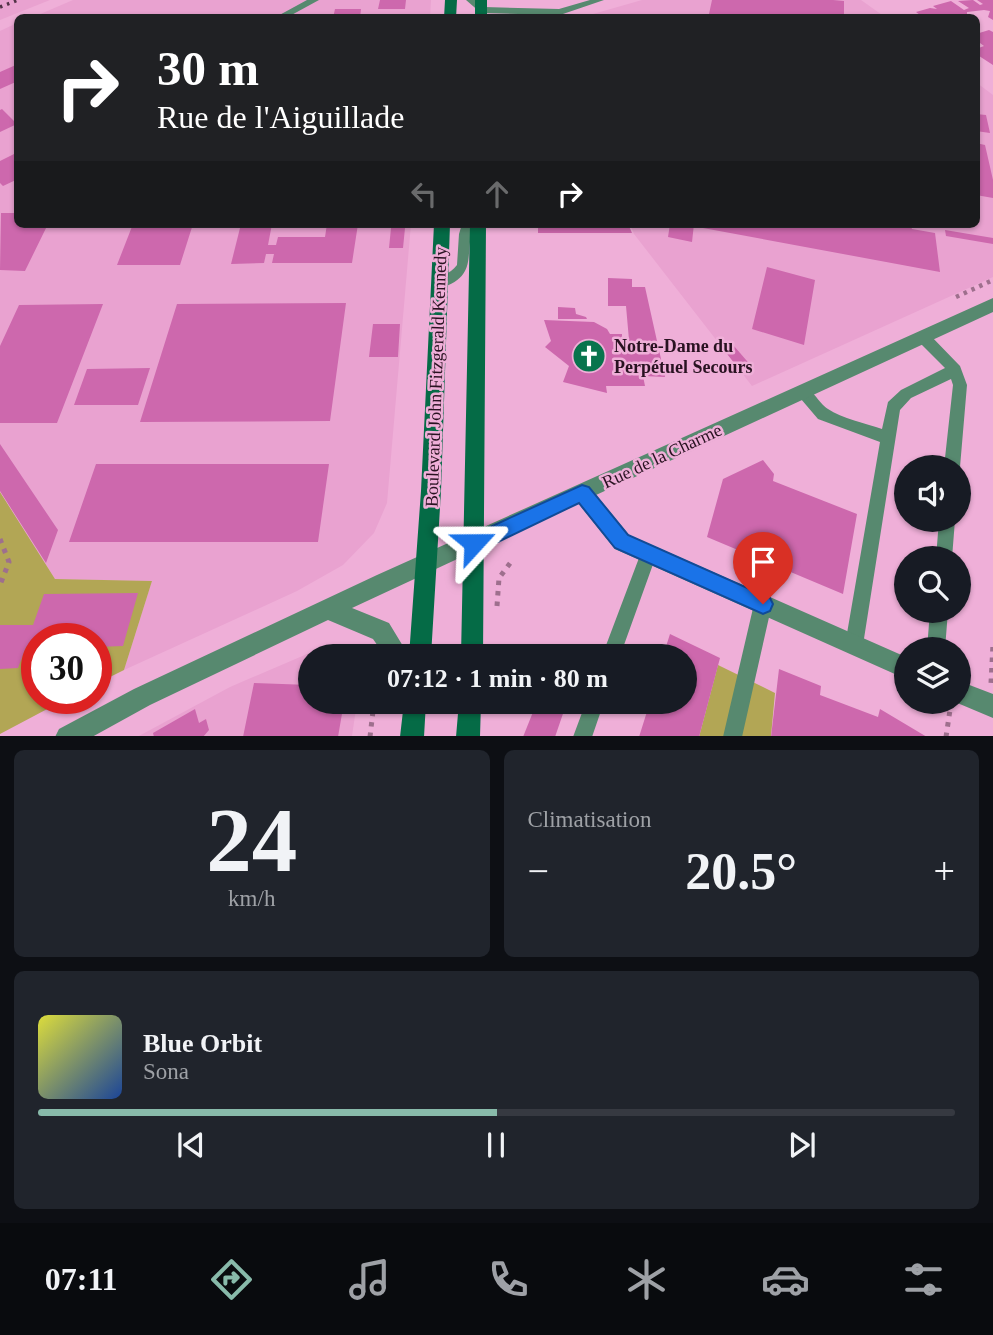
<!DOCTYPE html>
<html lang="fr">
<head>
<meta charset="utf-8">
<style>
	body { margin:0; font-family:"Times New Roman",serif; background:#20242c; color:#f1f3f6; height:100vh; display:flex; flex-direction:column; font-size:26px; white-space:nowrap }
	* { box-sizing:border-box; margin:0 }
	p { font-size:23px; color:#9ea1a6 }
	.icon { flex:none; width:38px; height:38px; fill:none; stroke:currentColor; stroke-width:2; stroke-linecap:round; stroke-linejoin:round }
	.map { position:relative; height:736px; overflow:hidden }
	.side { display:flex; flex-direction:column; gap:14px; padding:14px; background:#0d0f14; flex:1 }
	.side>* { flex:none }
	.banner { position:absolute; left:14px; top:14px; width:966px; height:214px; border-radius:10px; box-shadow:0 2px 5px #0004; background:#202124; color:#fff; overflow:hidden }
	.fabs { position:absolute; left:894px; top:455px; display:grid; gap:14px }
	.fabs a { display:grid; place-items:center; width:77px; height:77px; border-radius:50%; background:#171b24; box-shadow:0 2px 5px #0004; font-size:35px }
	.speed { position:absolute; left:21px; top:623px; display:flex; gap:14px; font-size:35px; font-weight:700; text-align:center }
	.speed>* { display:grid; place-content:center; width:91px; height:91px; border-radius:50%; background:#171b24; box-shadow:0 2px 5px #0004; line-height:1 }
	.speed .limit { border:10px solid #d22; background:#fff; color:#111 }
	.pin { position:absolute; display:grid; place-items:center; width:60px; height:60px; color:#fff; margin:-72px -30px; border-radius:50% 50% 50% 0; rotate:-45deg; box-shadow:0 0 7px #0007 }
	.pin .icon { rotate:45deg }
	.me { position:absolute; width:77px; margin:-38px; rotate:66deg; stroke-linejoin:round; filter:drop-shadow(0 0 5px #0008) }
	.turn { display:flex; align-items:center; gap:24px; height:147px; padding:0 28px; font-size:32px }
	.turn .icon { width:91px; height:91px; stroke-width:2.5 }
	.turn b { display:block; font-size:49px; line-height:60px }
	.lanes { display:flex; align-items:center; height:66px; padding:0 28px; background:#0003; justify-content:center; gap:35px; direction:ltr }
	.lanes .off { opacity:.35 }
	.big { font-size:52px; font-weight:700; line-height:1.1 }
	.side .tile { flex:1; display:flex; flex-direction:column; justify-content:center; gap:10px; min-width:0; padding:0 24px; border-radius:10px; background:#20242c }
	.side .dial { align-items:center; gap:0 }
	.dial b { font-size:91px; line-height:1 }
	.song { display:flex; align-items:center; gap:21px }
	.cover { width:84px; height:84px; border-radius:10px; background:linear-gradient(135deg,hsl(60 70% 55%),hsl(220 70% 35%)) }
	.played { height:7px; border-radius:4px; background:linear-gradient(90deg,#88baaa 50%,#363941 50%) }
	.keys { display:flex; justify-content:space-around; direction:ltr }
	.heat { display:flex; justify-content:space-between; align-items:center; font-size:38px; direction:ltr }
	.side .tiles { flex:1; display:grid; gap:14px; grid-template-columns:1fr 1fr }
	.tile:last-child { grid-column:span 2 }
	.trip { position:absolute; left:298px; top:644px; width:399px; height:70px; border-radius:35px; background:#171b24; box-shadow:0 2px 5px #0004; font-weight:700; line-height:70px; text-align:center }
	.tab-bar { display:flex; height:112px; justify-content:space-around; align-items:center; background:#090b0e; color:#9ea1a6 }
	.tab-bar .icon { width:49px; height:49px }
	.tab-bar .on { color:#88baaa }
	.tab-bar b { font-size:32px; color:#f1f3f6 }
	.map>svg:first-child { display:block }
</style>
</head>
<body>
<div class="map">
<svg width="993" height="737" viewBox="0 0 993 737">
	<rect width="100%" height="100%" fill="#efafd8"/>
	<path fill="#e9a2d0" d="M0,0h50l-50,20z
		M73,0h358l-1,18h-399z
		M642,0h219l24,17 -306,1z
		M17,23l1,201h393l-24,279 -13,30 -31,32 -46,26 -173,79 28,-89 -97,-2 -55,-88v-460z
		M977,83l16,12v182l-241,109 -118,-152 -4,-10h346z
		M335,647l13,2 11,7h-49v46h47l-5,34 -215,1 93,-50 91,-39z"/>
	<path fill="#b2a655" d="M0,492l55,87 97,2 -28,89 -28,14v-45h-59v59h31l-68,36z
		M718,665l57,28 -4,43 -72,1z"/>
	<path fill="#cd68ad" d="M380,0h26l-1,9h-27z
		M712,0h121l11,1v17h-111l-24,-4z
		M973,0l7,5 3,-1 -6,-4h16v20l-5,-3 2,-6 -6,-1 -17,2v6h-43l-8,-6 14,-4 7,1 -4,-3 18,-5 13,9 5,-2 -11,-7z
		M335,9h26l-1,9h-27z
		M989,30l4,2v33l-17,-11v-5l8,-3 -8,-6v-6z
		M18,64v17l-18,8v-17z
		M2,109l15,15 -17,8v-22z
		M976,114l10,1 4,18 -14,-2z
		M976,143l9,2 8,35v18l-17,-3z
		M18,152v27l-15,7 -3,-3v-22z
		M1,213h17v11h30l-23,47 -25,-1z
		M133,224h60l-13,41h-63z
		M241,224h31l-4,21h8l2,-8h47l2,-13h31l-6,39h-80l2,-9h-8l-2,9 -33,1z
		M538,224h90l4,9h-94z
		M670,224h24l-2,18 -24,-5z
		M704,224h206l2,5 23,4 5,39 -237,-44z
		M391,228h14l-2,20h-14z
		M945,230l48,8v6l-47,-8z
		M767,267l48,13 -11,65 -52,-16z
		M608,278l24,1v8h13l20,90 -22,-1 2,10h-39l1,7 -44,-11 6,-16 -24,-19 6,-6 -7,-21 50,2 13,7 3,5h12v5l7,1 -3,-34h-18z
		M346,303l-16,118 -190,1 37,-118z
		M103,304l-46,119h-57v-77l19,-41z
		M558,307l17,1 1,6 10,3 1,2h-29z
		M373,324h27l-2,33h-29z
		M734,346l19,22 -11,5 -18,-23z
		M150,368l-12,37h-64l13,-36z
		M0,444l58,86 -12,33 -46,-72z
		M763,460l11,14 -1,7 84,33 -14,80 -136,-57 16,-58z
		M96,464h233l-11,78h-249z
		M138,593l-15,53 -27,1v-8h-59v8h-11l-8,21 -18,1v-44h33l11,-31z
		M670,634l50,24 -21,79h-60l11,-35h34v-46h-21z
		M779,669l42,17 -1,9 58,22 2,-8 47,28h-156z
		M254,683l56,2v17h34l-6,35h-95z
		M537,702h30l-12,35h-32z
		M195,709l4,14 7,-4 3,11 -6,7h-49l-1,-4z"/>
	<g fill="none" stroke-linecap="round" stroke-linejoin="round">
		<path stroke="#9e6f8d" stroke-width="4.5" stroke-dasharray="3.5 5" stroke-linecap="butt" d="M956,297l37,-17"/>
		<path stroke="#9e6f8d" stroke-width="5" stroke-dasharray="4.5 6" stroke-linecap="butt" d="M0,539l9,23 -9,23
			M497,606l2,-28 12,-16
			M991,683l2,-39
			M370,737l4,-35
			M946,737l4,-27"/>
		<path fill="#57896f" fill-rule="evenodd" d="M307,0h12l-33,18h-12z
			M466,0h10l8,7 75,2 31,-9h14l-44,15 -79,-2z
			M462,224h12c-11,32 6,51 -35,65l-5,-1 -1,-4c5,-9 17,-9 24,-19l2,-31z
			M923,331l5,2 32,33 7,19 -7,82h-16l9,-82 -2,-6 -40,19 -11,12 -37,235 -3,6 -6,3 -6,-3 -3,-6 35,-203 -62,-23 -23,-27 2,-4c14,-5 20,14 31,21 13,9 39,15 54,20l6,-27 13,-12 44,-22 -27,-27 -2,-4 2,-4z
			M939,520h16l-3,38h-16z
			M648,548l6,2 2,6 -36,100h-18l40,-106z
			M763,595l6,3 3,6 -30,133h-19l31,-133 3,-6z
			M930,611h18l-3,38h-18z
			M586,702h18l-12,35h-19z"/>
		<path fill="#57896f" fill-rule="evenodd" d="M993,298v14l-397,183 33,40 277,122v22l-291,-130 -37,-46 -226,105 37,15 20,33h-24l-12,-17 -45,-19 -178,85 -58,32h-37l4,-8 75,-40 243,-114z
			M959,681l34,13v24l-38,-16h4z"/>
		<path fill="#056b46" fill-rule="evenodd" d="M445,0h12l-1,18h-12z
			M475,0h12v18h-12z
			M434,224h16l-9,267 -10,165h-22l12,-165z
			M470,224h16l-3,432h-22z
			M404,702h22l-2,35h-24z
			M459,702h22l-1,35h-24z"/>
		<path stroke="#513246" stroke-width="3.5" stroke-dasharray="2.5 5" stroke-linecap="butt" d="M0,7l18,-7"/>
	</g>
	<path fill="#1a73e8" stroke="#114b97" stroke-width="2" d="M582,485l7,2 39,48 142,63 3,6 -3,7 -7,3 -148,-66 -36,-45 -98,47 -7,3 -6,-3 -3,-7 3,-6z"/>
	<defs>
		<symbol id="church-disc" viewBox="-11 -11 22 22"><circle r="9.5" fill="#08744d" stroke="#efafd8"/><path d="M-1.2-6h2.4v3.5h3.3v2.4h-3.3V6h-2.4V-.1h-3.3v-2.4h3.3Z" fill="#fff"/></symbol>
	</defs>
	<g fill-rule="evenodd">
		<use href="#church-disc" x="570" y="337" width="38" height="38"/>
	</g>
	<g text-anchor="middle" stroke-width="5" stroke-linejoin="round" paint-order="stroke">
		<g font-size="18" font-weight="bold" fill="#291221" stroke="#efafd8" text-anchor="start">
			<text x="614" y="352">Notre-Dame du<tspan x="614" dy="21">Perpétuel Secours</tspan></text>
		</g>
		<g font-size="18" fill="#291221" stroke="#efafd8">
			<text transform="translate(436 377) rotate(-88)" y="6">Boulevard John Fitzgerald Kennedy</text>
			<text transform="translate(662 456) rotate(-25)" y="6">Rue de la Charme</text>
		</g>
	</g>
</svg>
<div class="fabs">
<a><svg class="icon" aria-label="sound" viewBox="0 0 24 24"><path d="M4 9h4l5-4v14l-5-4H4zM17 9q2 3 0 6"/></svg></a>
<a><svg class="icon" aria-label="search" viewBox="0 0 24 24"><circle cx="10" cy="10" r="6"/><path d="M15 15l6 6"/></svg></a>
<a><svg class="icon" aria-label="layers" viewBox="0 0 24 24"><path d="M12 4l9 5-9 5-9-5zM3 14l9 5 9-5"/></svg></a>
</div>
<div class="speed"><div class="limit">30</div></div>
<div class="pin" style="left:763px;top:604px;background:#d93025"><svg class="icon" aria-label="arrive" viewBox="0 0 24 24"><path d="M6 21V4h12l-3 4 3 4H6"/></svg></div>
<svg class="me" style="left:474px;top:543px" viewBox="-20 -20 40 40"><path d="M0-17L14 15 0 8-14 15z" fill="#1a73e8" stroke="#fff" stroke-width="4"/></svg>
<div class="trip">07:12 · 1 min · 80 m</div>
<div class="banner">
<div class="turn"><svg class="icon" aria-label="right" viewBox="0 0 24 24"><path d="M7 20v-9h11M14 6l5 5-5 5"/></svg><div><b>30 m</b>Rue de l'Aiguillade</div></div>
<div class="lanes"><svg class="icon off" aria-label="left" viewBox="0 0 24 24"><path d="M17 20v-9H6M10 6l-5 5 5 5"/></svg><svg class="icon off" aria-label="ahead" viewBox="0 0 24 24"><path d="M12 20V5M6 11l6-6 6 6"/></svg><svg class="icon" aria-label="right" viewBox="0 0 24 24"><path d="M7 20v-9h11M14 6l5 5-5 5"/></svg></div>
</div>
</div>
<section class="side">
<div class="tiles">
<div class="tile dial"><b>24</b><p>km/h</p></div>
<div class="tile"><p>Climatisation</p>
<div class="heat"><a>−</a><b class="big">20.5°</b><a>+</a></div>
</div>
<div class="tile">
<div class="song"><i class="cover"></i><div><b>Blue Orbit</b><p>Sona</p></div></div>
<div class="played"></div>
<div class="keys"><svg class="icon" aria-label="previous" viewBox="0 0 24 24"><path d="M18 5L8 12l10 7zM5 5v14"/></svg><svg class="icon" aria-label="pause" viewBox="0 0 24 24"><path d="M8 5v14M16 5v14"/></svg><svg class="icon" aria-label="next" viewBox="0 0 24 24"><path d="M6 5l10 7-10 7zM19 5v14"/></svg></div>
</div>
</div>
</section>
<nav class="tab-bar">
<b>07:11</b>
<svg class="icon on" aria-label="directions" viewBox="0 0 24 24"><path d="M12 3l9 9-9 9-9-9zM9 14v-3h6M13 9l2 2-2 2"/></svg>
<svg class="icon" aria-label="music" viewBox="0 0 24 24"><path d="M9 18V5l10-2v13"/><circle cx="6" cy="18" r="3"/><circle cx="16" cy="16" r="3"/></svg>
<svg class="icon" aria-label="phone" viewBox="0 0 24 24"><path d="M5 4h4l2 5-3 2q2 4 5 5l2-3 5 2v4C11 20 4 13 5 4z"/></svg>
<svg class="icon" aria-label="climate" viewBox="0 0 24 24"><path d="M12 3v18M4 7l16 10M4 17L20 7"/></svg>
<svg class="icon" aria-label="car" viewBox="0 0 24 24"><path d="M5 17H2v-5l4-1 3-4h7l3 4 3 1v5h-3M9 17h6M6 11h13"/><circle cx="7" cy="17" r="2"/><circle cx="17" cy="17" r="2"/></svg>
<svg class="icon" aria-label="filters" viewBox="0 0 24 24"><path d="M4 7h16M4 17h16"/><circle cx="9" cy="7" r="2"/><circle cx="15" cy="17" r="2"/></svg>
</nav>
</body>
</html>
